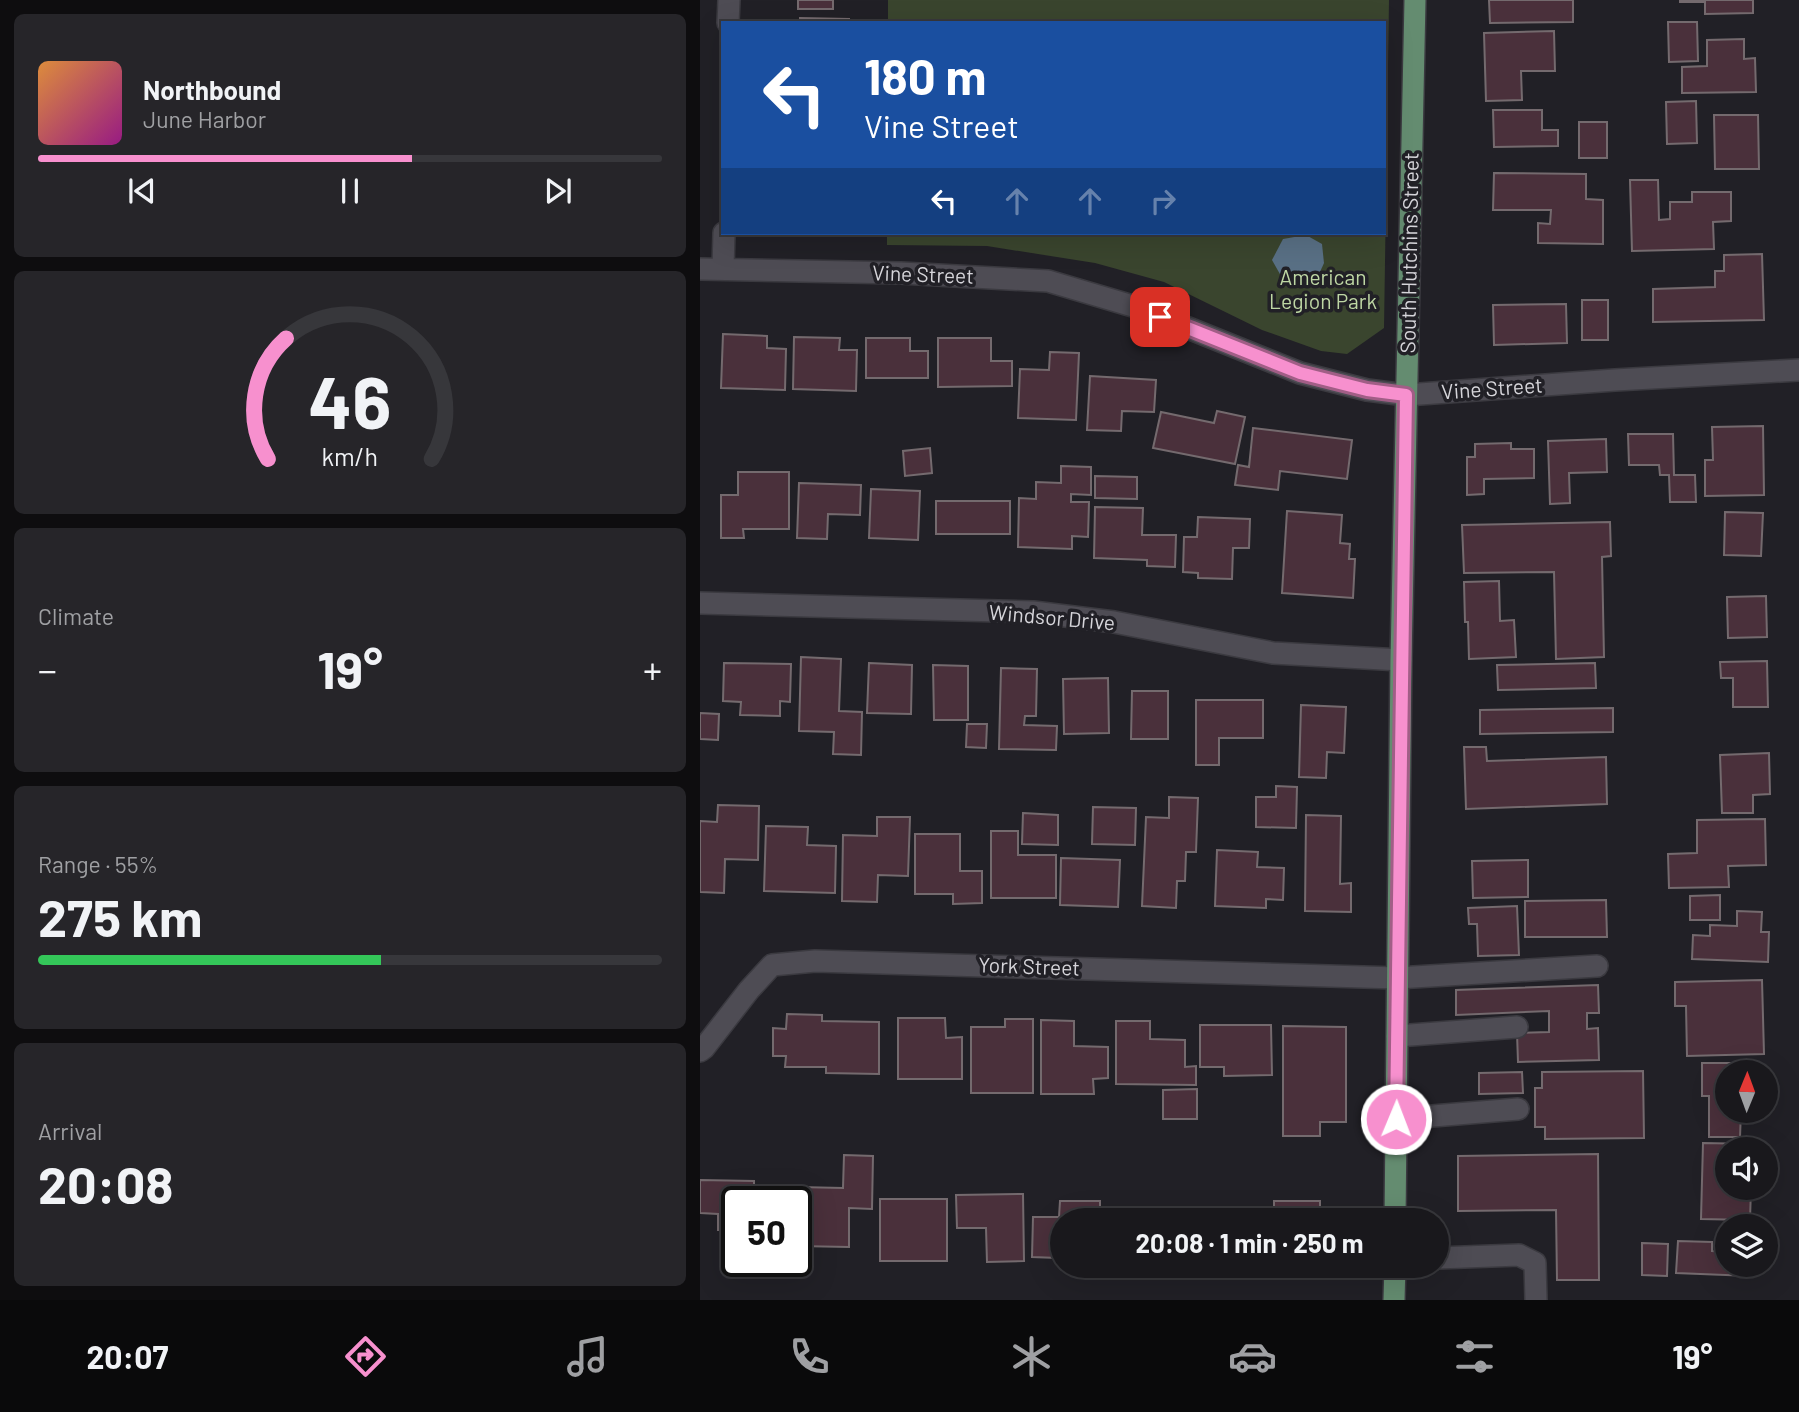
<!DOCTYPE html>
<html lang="en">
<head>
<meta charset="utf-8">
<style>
	body { margin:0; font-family:Barlow,sans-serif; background:#262529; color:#f1f3f6; height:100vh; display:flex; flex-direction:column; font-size:26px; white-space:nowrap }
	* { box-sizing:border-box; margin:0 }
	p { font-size:23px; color:#9fa0a3 }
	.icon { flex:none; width:38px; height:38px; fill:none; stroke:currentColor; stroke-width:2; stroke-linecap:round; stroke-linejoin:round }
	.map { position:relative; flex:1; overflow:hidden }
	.panel { display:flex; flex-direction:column; gap:14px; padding:14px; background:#0e0d0f; width:700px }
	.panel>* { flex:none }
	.hud { position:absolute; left:21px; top:21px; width:665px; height:214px; border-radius:0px; box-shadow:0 7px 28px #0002,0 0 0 2px #37373b; background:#1a4fa0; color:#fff; overflow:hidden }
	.needle { width:46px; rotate:1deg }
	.buttons { position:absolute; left:1015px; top:1060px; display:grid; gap:14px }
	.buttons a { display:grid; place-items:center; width:63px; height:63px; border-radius:50%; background:#19181c; box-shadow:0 7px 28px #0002,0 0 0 2px #37373b; font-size:35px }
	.speed { position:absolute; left:21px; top:1186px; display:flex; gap:14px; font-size:35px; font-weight:700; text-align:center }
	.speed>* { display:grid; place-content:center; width:91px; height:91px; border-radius:50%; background:#19181c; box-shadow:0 7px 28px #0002,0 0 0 2px #37373b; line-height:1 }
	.speed .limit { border:4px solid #111; border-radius:10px; background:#fff; color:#111 }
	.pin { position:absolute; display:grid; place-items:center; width:60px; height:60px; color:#fff; margin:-30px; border-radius:14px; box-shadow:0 4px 10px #0006 }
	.me { position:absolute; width:77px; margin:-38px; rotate:1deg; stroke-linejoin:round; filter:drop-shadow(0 0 5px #0008) }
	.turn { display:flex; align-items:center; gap:24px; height:147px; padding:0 28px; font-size:32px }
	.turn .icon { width:91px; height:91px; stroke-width:2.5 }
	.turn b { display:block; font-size:49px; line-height:60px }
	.lanes { display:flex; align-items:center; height:66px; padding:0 28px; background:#0003; justify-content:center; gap:35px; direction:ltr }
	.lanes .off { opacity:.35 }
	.big { font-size:52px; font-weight:700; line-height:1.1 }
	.panel .tile { flex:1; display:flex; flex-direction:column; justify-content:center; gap:10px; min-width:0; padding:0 24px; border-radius:10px; background:#262529 }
	.panel .dial { align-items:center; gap:0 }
	.dial svg { height:182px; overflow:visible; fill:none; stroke:#37373b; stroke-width:7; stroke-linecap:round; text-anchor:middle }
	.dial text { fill:#f1f3f6; stroke:none }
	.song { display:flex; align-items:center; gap:21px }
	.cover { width:84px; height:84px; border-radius:10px; background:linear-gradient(135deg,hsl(30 70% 55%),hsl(310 70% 35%)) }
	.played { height:7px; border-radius:4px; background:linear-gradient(90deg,#f790ce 60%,#37373b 60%) }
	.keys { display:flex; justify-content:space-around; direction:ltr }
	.heat { display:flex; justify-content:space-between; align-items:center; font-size:38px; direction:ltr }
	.charge { height:10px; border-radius:5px; background:linear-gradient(90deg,#34c759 55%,#37373b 0) }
	.trip { position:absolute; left:350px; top:1208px; width:399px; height:70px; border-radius:35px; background:#19181c; box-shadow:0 7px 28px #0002,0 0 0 2px #37373b; font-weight:700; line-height:70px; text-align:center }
	.dock { display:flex; height:112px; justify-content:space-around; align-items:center; background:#0a0a0b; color:#9fa0a3 }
	.dock .icon { width:49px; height:49px }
	.dock .active { color:#f790ce }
	.dock b { font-size:32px; color:#f1f3f6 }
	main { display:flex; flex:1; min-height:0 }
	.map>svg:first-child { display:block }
</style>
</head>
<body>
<main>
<section class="panel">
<div class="tile">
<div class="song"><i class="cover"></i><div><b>Northbound</b><p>June Harbor</p></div></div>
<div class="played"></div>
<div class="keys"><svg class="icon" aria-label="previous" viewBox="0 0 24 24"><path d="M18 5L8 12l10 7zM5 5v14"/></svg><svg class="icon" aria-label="pause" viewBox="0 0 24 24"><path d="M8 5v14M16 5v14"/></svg><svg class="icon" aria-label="next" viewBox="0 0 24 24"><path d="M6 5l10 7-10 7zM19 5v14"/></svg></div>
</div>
<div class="tile dial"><svg viewBox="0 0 100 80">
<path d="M14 69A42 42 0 1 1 86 69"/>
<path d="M14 69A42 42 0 0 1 22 16" stroke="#f790ce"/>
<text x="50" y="56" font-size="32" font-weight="700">46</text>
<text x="50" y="72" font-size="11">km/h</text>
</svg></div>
<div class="tile"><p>Climate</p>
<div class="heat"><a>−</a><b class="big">19°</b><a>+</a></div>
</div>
<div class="tile"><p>Range · 55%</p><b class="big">275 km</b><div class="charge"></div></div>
<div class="tile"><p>Arrival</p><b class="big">20:08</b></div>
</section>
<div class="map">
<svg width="1099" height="1300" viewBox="0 0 1099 1300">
	<rect width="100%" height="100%" fill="#212026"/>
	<path fill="#3a452e" d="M188,0h501l-5,328 -37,26 -26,-3 -59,-21 -98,-48 -69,-19 -108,-17 -100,-1v-12h497v-210h-496z"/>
	<path fill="#597085" d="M606,235l16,9 2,19 -8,18 -31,2 -13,-23 11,-21z"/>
	<path fill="#4a303b" stroke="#746a6e" stroke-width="2" d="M98,0h35v9h-35z
		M789,0h84v22l-83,1z
		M980,0h73v13l-48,1v-12h-25z
		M100,18l49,1v4h-49z
		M968,22h29l1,39 -29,1z
		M854,31l1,40h-34l1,29 -36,1 -2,-68z
		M1044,39v20l11,-1 1,34 -74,1v-26l25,-1v-26z
		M996,101l1,42 -30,1 -1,-42z
		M793,110h49v20h16v16l-64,1z
		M1014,115h44l1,54h-44z
		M879,122h28v36h-28z
		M794,173l92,1v25l17,1v44l-65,-1v-20l12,1 1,-14h-58z
		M930,180h28l1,40 11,-1v-17h22v-10h39v29l-18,1 1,27 -82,2z
		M1062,254l2,66 -111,2v-33l62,-2v-16h9v-16z
		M882,300h26v40h-26z
		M866,304l1,39 -73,2 -1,-40z
		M23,334l44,2v12l19,1 -1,41 -64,-2z
		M94,337l46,1 -1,12h18l-1,41 -63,-2z
		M166,338h44v13h18v27h-62z
		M238,338h53v23h21v25l-74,1z
		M350,352l29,1 -3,67 -58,-2 2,-49 29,1z
		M390,376l66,4 -2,32 -32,-1 -1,20 -34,-1z
		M517,411l28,6 -10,47 -82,-16 8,-36 53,11z
		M1063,426l1,69 -59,1v-36h8l-1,-33z
		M553,428l99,12 -5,39 -67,-8 -2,19 -43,-5 3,-20 11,2z
		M928,434h45l1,41h21l1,27h-26l-1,-27h-9l-1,-10h-30z
		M906,439l1,33 -38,1 1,30 -20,1 -2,-63z
		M811,443v6h23v29l-50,1v15l-17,1v-38h8v-13z
		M230,448l2,25 -27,3 -2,-25z
		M361,466l30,1v28l-20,-1v8h18l-1,35 -16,-1v13l-54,-2 1,-49 17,1v-17l25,1z
		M38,472h51v57h-46l1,9h-23v-43h17z
		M395,476l42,1v22l-42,-1z
		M99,483l62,2 -1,30 -32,-1 -1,25 -30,-1z
		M171,489l49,2 -2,49 -49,-2z
		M236,501h74v33h-74z
		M395,507l48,1 -1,27h34l-1,32 -28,-1v-6l-53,-2z
		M587,511l55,4 -2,28 10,1 -1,15h6l-2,39 -71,-5z
		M1025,512l38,1 -2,43 -37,-1z
		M498,517l52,2 -1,29h-16l-1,31 -34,-1v-5l-15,-1 1,-35h13z
		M910,522l1,34 -9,1 2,100 -48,2 -2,-87 -90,1 -2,-48z
		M799,581l1,40 14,-1 2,37 -47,2 -1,-37h-3l-1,-40z
		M1066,596l1,41 -39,1 -1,-41z
		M101,657l40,2 -2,52 23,1 -1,43 -28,-1 1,-22 -35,-1z
		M1067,661l1,46h-35v-29h-12l-1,-16z
		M24,663l67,1 -1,38 -10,-1v15l-40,-1 1,-13 -18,-1z
		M169,663l43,2 -1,49 -44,-1z
		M895,663l1,25 -98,2 -1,-25z
		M233,665l35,1v54h-34z
		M301,668l36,1 -1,47h-11l-1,9 33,1 -1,24 -57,-1z
		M408,678l1,55 -45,1 -1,-55z
		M432,691h36v48h-37z
		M496,700h67v38h-44v27h-23z
		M601,705l45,2 -2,46 -17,-1 -1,26 -27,-1z
		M913,708v24l-133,2v-24z
		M0,713l19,1 -1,26 -18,-1z
		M267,724h20l-1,24 -20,-1z
		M764,747h22l1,14 119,-4 1,47 -141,5z
		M1069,753l1,41 -17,1v18h-31l-2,-58z
		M576,786l21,1 -1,41 -40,-1v-30h20z
		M469,797l29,1 -2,54h-10l-1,29h-8l-1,27 -34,-2 4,-89 23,1z
		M18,805l41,1 -1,54 -33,-1 -1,34 -24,-1v-71l17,1z
		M393,807l43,1 -1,37 -43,-1z
		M323,813l35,2v30l-36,-1z
		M606,815l35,1 -1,68 11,-1v29l-46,-1z
		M177,817h33l-2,59 -30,-1 -1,27 -35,-1 1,-66 34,1z
		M1065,819l1,46 -38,1 1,21 -60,1 -1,-34 29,-1v-33z
		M66,826l42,1 -1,18 29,1 -1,47 -71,-2z
		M291,831h27v24h38v43h-65z
		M215,834h45v37h22v32l-29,1v-10h-38z
		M517,850l41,2 -1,15 27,1 -1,32 -17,-1v9l-51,-2z
		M361,858l59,2 -2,47 -58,-2z
		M828,860v37l-55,1 -1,-37z
		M1020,895v25h-30v-24z
		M906,900l1,37h-82v-36z
		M817,906l2,49 -41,1 -1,-32h-8l-1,-16z
		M1037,911l25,1 -1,20h8l-1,30 -76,-3 1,-24 17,1v-11l27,1z
		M1062,980l2,74 -77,2 -1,-50h-11v-24z
		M898,985l1,28h-12v16l11,-1 1,32 -81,2 -1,-29 32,-1v-21l-93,4v-25z
		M87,1014l35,1v6l57,1v52l-53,-1v-6h-41l1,-11h-13v-28l13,1z
		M198,1018h47l1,20 16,-1v42h-64z
		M305,1019h28v74h-62v-66h34z
		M341,1020l33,1v25l34,1v31l-15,1 1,15h-53z
		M416,1021h34v18l35,1v27l11,-1v19l-80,-1z
		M500,1025h71l1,50 -48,1v-9h-24z
		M583,1026l63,1v95h-26v14h-37z
		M1002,1063h54v10h-29v38h14l-1,26h-31v-41h-7z
		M943,1071l1,67 -99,1v-12h-10v-39h7v-16z
		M822,1072l1,21 -44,1v-21z
		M497,1089v30h-34v-29z
		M1003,1143l49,1v6h-25v38h24l-1,32 -49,-1z
		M898,1154l1,126h-42l-1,-70 -98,1v-55z
		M144,1155l29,1 -1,53 -23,-1v39l-51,-1 1,-59 44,1z
		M0,1180l54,1v11h22v10h-39v28h-19v-16l-18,-1z
		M323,1194l1,67 -37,1 -1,-34h-29l-1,-33z
		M180,1199h67v62h-67z
		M360,1201h40v19h-38v43h-5l1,-5 -26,-1 1,-40h26z
		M574,1201h46v19h-46z
		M490,1211v9h-81v-8z
		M1027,1239v26h24l-1,11 -74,-3 2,-32 34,1v9l15,1z
		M942,1243l26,1 -1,32 -25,-1z
		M574,1265h72v12h-72z"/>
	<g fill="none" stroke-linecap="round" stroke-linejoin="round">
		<defs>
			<path id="minor" d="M28,23l1,-23
				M0,269l201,4 147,8 88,26 164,66 67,17 39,5 209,-15 184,-10
				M23,269l1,-36
				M0,603l333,9 81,10 159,31 128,7
				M697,1036l120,-9
				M0,1051l4,-3 45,-58 23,-25 43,-4 582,17 200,-12
				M696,1119l122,-10
				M737,1258l82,-3 16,8 1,37"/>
			<path id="major" d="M695,1220l6,-560 14,-660
				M694,1300l1,-35"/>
		</defs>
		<use href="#minor" stroke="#3b3a40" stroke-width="24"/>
		<use href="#major" stroke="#3b3a40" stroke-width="24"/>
		<use href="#minor" stroke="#4e4c54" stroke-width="21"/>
		<use href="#major" stroke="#648c70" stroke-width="21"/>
	</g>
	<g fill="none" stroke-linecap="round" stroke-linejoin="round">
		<defs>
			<path id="route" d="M460,317l140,56 67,17 39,5 -10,724"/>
		</defs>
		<use href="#route" stroke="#a15e86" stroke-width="18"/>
		<use href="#route" stroke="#f790ce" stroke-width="12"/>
	</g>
	<g text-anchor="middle" stroke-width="7" stroke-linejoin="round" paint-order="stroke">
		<g font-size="21" fill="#d6d5da" stroke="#212026">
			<text transform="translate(710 253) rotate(-89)" y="7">South Hutchins Street</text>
			<text transform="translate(223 275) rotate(2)" y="7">Vine Street</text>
			<text transform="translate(792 389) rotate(-4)" y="7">Vine Street</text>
			<text transform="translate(352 618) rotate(5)" y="7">Windsor Drive</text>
			<text transform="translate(329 967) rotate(2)" y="7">York Street</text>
		</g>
		<g font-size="21" fill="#bed7a4" stroke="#212026">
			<text x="623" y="285">American<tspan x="623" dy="24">Legion Park</tspan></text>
		</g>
	</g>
</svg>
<div class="buttons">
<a><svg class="needle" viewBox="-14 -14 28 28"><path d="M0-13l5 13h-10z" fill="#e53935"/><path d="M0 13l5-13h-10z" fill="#9fa0a3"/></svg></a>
<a><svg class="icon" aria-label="sound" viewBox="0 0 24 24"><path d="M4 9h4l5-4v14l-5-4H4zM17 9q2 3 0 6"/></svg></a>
<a><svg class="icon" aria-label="layers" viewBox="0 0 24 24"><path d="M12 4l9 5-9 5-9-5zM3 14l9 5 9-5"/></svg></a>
</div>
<div class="speed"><div class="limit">50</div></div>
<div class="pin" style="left:460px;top:317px;background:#d93025"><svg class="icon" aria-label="arrive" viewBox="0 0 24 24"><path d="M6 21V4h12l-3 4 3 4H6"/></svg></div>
<svg class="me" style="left:696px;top:1119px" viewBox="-20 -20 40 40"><circle r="17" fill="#f790ce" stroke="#fff" stroke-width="3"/><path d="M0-11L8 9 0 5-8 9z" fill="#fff"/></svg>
<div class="trip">20:08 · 1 min · 250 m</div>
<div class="hud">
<div class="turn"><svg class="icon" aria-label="left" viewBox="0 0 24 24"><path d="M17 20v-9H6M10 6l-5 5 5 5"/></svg><div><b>180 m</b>Vine Street</div></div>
<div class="lanes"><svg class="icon" aria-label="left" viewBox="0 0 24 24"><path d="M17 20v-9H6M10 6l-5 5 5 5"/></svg><svg class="icon off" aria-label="ahead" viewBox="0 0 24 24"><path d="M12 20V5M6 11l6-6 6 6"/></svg><svg class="icon off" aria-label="ahead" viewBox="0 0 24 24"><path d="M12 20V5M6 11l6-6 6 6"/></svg><svg class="icon off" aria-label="right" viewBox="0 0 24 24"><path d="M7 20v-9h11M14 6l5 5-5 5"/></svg></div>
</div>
</div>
</main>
<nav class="dock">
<b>20:07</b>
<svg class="icon active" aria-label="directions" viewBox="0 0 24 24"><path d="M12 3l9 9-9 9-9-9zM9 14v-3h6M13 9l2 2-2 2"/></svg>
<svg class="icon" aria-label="music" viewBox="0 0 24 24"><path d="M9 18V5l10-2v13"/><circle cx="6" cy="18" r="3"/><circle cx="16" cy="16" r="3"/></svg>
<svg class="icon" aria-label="phone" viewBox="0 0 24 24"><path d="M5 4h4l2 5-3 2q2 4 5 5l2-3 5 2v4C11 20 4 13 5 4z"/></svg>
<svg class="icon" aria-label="climate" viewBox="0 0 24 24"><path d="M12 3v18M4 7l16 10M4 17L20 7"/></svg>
<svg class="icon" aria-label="car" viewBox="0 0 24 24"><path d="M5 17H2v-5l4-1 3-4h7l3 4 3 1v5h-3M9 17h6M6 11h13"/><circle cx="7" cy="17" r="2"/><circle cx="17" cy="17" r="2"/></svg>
<svg class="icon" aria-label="filters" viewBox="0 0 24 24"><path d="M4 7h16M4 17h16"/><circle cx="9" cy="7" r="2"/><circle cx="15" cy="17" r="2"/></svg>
<b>19°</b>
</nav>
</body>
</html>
